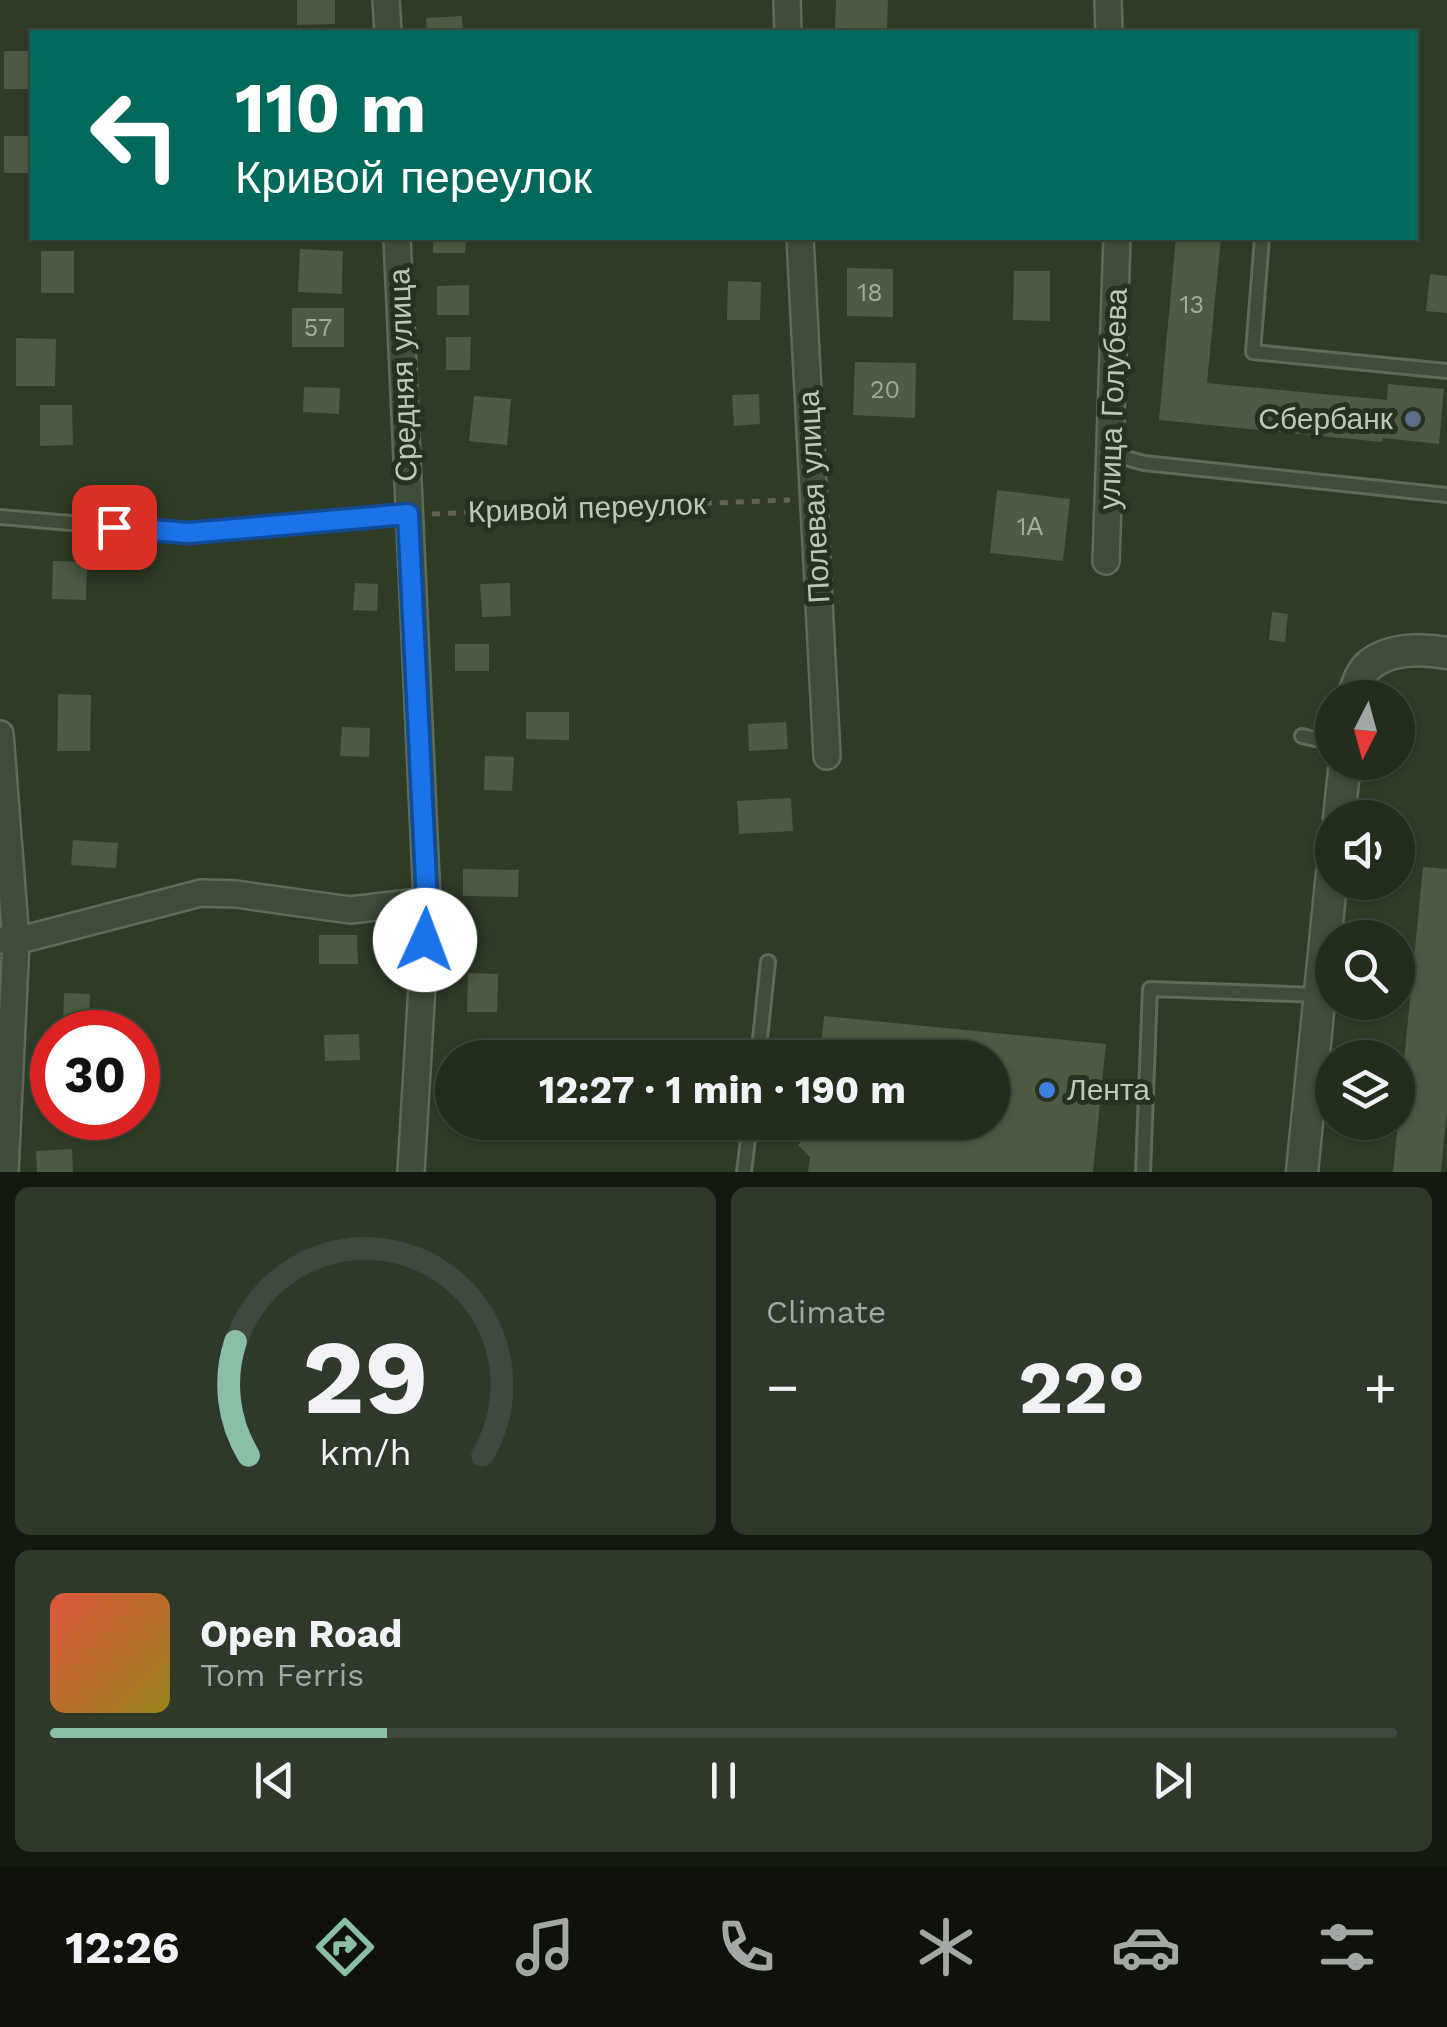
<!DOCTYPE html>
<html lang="en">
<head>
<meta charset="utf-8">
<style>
	body { margin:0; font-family:"Work Sans",sans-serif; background:#2e3929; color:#f1f3f6; height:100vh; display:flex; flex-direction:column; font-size:38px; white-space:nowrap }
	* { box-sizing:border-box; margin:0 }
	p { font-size:32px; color:#a2a8a3 }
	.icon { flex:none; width:55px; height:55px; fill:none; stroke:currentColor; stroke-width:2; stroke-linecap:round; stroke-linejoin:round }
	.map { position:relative; height:1172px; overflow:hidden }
	.panel { display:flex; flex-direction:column; gap:15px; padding:15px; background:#13190f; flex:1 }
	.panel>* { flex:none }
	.top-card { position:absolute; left:30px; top:30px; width:1388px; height:210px; border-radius:0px; box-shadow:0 2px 8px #0004,0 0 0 2px #3f493b; background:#00695c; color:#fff; overflow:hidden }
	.needle { width:65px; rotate:186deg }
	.controls { position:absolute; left:1315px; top:680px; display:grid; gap:20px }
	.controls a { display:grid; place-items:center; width:100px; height:100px; border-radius:50%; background:#222d1c; box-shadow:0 2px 8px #0004,0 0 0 2px #3f493b; font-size:50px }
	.speed { position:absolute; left:30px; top:1010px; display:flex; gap:20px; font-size:50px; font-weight:700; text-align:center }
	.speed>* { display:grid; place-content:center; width:130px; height:130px; border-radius:50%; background:#222d1c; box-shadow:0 2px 8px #0004,0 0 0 2px #3f493b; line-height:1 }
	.speed .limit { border:15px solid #d22; background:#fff; color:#111 }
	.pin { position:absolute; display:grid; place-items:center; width:85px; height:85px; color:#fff; margin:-42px; border-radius:20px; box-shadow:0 5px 15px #0006 }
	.me { position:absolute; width:110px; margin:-55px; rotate:2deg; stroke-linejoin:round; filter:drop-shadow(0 0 8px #0008) }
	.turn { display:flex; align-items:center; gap:35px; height:210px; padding:0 40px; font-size:45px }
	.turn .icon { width:130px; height:130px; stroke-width:2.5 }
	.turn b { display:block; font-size:70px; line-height:85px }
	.big { font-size:75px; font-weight:700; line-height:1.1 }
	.panel .widget { flex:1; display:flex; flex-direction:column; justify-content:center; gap:15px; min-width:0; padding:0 35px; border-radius:15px; background:#2e3929 }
	.panel .dial { align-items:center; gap:0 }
	.dial svg { height:260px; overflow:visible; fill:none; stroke:#3f493b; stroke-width:7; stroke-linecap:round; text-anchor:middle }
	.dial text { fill:#f1f3f6; stroke:none }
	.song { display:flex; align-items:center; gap:30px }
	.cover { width:120px; height:120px; border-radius:15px; background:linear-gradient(135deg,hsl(10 70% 55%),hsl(50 70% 35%)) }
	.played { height:10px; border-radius:5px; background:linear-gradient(90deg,#8abfa5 25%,#3f493b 25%) }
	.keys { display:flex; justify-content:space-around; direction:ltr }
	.heat { display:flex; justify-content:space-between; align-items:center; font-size:55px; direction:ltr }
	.panel .tiles { flex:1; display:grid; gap:15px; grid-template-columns:1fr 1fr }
	.widget:last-child { grid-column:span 2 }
	.trip { position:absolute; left:435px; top:1040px; width:575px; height:100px; border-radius:50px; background:#222d1c; box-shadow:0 2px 8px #0004,0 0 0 2px #3f493b; font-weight:700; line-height:100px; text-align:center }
	.dock { display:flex; height:160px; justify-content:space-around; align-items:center; background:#0e120b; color:#a2a8a3 }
	.dock .icon { width:70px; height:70px }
	.dock .on { color:#8abfa5 }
	.dock b { font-size:45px; color:#f1f3f6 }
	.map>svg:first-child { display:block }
</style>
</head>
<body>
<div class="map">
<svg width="1447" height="1172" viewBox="0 0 1447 1172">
	<rect width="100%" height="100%" fill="#2e3c26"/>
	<path fill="#4c5b42" d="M297,0h38v24l-38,1z
		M836,0h52l-1,31 -52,-1z
		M462,16l1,16h-36l-1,-14z
		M4,51h28v38h-28z
		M4,136h26v37h-26z
		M433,238h33l-1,15h-32z
		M1176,238h45l-14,145 180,17 1,-16 56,5 -5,55 -56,-6 -1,4 -223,-22z
		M300,249l43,2 -1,43 -44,-2z
		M41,251h33v42h-33z
		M847,268l46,1v48l-46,-1z
		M1014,271h36v50l-37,-1z
		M1430,274l17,2v37l-21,-2z
		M728,281l33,1 -1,38h-33z
		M469,285v30h-32v-29z
		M292,308h52v39h-52z
		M446,337h25l-1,33h-24z
		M16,338l40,1 -1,47h-39z
		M855,362l61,1 -1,55 -62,-3z
		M304,387l36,1 -1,26 -36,-2z
		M759,394l1,30 -26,2 -2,-31z
		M474,396l37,3 -4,46 -38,-4z
		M40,405h32l1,40 -33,1z
		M997,490l73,9 -7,62 -73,-8z
		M53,561l34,1 -1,38 -34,-1z
		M355,583l23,1 -1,27 -24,-1z
		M510,583l1,33 -29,1 -2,-33z
		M1272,612l16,2 -3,28 -16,-2z
		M455,644h34v27h-34z
		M58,694l33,1 -1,56h-33z
		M526,712h43v28l-43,-1z
		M786,722l2,27 -39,2 -1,-27z
		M342,727l28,1 -1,29 -29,-1z
		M485,756l29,1 -2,34 -28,-1z
		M791,798l2,33 -54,3 -2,-33z
		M73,840l45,3 -2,25 -45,-3z
		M1423,867l24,2v241l-6,62h-48z
		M463,869l56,1 -1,27 -55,-1z
		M319,935h38l1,29h-39z
		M468,973l30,1 -1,38h-30z
		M64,993l26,1 -1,30h-26z
		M824,1016l282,28 -13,128h-285l2,-15 -12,-12 14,-15 -7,-8h187v-64h-172z
		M359,1034l1,26 -35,1 -1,-26z
		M72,1149l1,23h-36l-1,-21z"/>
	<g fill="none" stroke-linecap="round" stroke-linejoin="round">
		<defs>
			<path id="service" d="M1262,238l-9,114 194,19
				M1112,449l14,9 18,5 303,32
				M0,517l189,16 220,-18
				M1302,736l30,7
				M758,1058l10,-96
				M744,1172l6,-50
				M1143,1172l7,-183 169,6"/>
			<path id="minor" d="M386,0l2,32
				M787,0l1,32
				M1108,0l1,32
				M397,238l30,663 -16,271
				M800,238l27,518
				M1106,561l11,-323
				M0,734l16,207 -11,231
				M0,940l16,1 185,-48 35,1 114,16 77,-9"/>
			<path id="tertiary" d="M1352,698c4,-9 8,-24 15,-31 20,-19 55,-19 80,-14
				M1339,818l6,-56
				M1302,1172l30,-299"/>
		</defs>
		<use href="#service" stroke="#5e6b58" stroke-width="18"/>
		<use href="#minor" stroke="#5e6b58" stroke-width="30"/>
		<use href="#tertiary" stroke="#5e6b58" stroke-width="35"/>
		<path stroke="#626551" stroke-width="5" stroke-dasharray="8 8" stroke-linecap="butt" d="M432,514l358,-14"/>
		<use href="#service" stroke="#404d3a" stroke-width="12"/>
		<use href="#minor" stroke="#404d3a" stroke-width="25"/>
		<use href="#tertiary" stroke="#404d3a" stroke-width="30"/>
	</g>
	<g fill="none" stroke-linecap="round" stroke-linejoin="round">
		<defs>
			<path id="route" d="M114,527l75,6 219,-19 19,387 -2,39"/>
		</defs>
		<use href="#route" stroke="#114b97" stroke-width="25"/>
		<use href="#route" stroke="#1a73e8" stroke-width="18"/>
	</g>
	<circle fill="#5c6f8a" stroke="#25321f" stroke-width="4" cx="1413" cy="419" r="10"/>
	<circle fill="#3f7fe0" stroke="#25321f" stroke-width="4" cx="1047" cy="1090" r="10"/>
	<g text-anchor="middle" stroke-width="10" stroke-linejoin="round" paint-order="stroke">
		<g font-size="25" fill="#a0ad98">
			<text x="870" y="301">18</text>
			<text x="1192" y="313">13</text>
			<text x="318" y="336">57</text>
			<text x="885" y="398">20</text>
			<text x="1030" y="535">1А</text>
		</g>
		<g font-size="30" fill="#bcc8b5" stroke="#25321f">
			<text transform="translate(403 375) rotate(-92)" y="10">Средняя улица</text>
			<text transform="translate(1113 399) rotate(-88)" y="10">улица Голубева</text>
			<text transform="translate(814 497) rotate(-93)" y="10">Полевая улица</text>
			<text transform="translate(587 508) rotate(-2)" y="10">Кривой переулок</text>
		</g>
		<g font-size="30" fill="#bcc8b5" stroke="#25321f" text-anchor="end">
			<text x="1393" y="429">Сбербанк</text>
			<text x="1067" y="1100" text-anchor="start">Лента</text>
		</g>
	</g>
</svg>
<div class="controls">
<a><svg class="needle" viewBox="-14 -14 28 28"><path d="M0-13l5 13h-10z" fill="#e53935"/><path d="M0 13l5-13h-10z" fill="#a2a8a3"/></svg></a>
<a><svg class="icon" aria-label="sound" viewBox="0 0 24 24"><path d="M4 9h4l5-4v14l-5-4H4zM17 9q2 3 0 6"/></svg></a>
<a><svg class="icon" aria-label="search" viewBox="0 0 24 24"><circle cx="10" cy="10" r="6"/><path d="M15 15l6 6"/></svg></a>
<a><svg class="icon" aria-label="layers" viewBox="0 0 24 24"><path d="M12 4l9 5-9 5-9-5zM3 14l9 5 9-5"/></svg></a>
</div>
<div class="speed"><div class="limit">30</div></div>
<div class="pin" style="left:114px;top:527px;background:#d93025"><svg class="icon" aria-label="arrive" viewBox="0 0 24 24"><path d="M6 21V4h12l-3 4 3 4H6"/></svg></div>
<svg class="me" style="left:425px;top:940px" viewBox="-20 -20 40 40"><circle r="19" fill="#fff"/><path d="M0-13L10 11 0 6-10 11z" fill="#1a73e8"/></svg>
<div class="trip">12:27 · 1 min · 190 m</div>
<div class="top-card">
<div class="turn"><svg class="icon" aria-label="left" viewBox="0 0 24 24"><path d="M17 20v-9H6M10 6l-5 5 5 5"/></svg><div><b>110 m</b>Кривой переулок</div></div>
</div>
</div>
<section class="panel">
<div class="tiles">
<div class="widget dial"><svg viewBox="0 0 100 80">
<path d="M14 69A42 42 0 1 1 86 69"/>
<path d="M14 69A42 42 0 0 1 10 34" stroke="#8abfa5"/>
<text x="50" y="56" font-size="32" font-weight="700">29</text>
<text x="50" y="72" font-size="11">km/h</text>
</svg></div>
<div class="widget"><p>Climate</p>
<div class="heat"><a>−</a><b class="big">22°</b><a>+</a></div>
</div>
<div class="widget">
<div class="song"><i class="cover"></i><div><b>Open Road</b><p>Tom Ferris</p></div></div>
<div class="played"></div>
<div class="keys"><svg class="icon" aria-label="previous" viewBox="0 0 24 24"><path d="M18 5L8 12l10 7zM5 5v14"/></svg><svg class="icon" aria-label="pause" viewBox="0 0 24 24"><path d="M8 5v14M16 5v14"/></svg><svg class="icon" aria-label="next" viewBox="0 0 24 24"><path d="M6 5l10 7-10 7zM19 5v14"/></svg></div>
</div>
</div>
</section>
<nav class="dock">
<b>12:26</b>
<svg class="icon on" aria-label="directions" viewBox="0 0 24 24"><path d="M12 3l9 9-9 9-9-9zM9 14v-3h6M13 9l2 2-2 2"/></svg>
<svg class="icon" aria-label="music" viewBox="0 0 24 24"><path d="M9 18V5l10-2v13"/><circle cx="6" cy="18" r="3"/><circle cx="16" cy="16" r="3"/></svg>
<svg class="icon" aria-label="phone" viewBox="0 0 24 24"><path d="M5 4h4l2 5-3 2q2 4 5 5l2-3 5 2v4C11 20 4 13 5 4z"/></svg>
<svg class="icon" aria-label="climate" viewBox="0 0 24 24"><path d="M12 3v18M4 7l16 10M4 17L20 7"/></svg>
<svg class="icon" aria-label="car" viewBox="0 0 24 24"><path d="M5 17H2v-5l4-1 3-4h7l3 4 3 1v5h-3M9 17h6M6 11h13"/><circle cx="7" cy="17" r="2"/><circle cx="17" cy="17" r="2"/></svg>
<svg class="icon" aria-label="filters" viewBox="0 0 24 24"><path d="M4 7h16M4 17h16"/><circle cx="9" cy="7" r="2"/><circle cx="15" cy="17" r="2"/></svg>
</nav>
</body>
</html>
